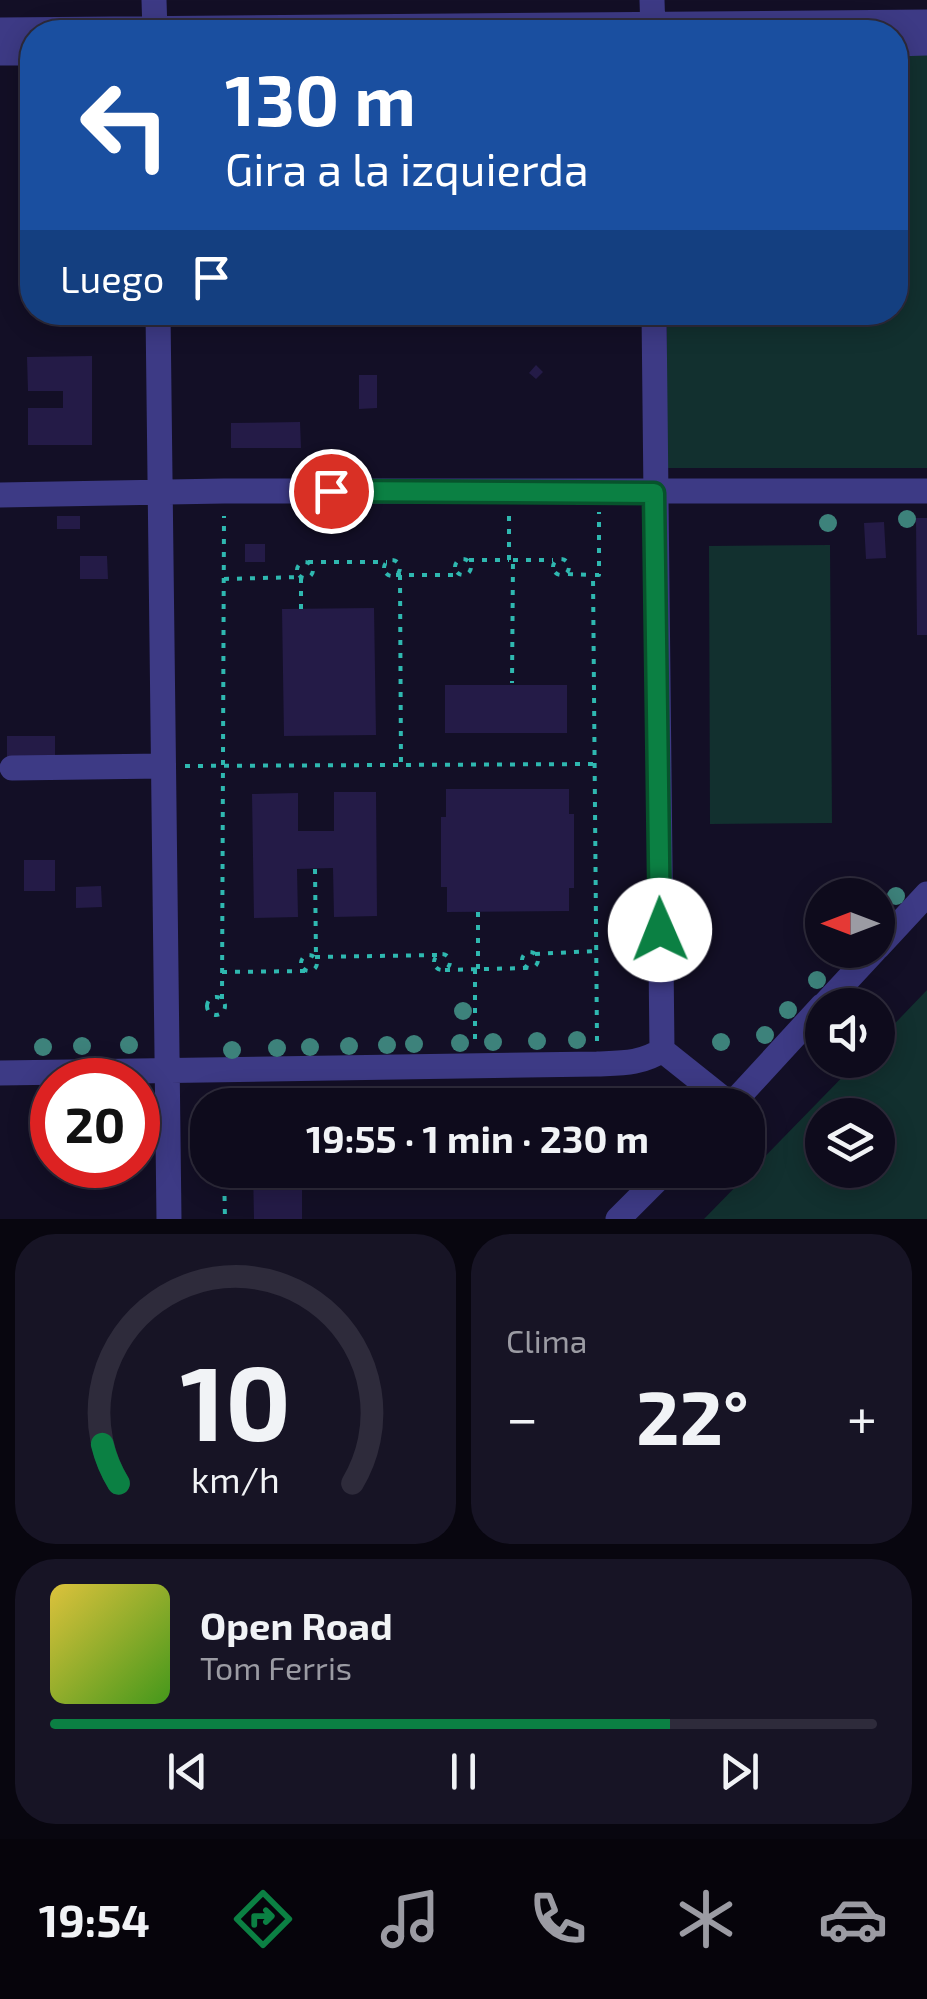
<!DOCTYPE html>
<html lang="es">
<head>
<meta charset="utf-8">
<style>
	body { margin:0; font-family:"Exo 2",sans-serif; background:#171425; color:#f1f3f6; height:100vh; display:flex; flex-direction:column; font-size:38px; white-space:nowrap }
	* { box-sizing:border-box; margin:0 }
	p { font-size:32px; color:#9b9ba3 }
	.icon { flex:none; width:55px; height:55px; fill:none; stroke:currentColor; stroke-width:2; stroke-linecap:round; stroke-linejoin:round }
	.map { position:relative; height:1219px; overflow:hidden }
	.sheet { display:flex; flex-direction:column; gap:15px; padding:15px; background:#08060f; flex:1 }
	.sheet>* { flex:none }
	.top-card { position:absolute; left:20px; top:20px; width:888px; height:305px; border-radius:40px; box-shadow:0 5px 25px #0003,0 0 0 2px #2e2b3b; background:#1a4fa0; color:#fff; overflow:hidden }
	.needle { width:65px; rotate:270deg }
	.buttons { position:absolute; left:805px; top:878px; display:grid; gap:20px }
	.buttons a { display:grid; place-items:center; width:90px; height:90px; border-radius:50%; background:#0e0b1c; box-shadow:0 5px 25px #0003,0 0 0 2px #2e2b3b; font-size:50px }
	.speed { position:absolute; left:30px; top:1058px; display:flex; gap:20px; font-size:50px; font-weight:700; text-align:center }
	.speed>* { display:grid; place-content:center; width:130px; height:130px; border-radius:50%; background:#0e0b1c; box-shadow:0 5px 25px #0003,0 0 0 2px #2e2b3b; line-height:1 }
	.speed .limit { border:15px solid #d22; background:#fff; color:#111 }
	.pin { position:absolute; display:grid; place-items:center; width:85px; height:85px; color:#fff; margin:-42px; border:5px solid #fff; border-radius:50%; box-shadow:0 2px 10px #0007 }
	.me { position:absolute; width:110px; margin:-55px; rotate:359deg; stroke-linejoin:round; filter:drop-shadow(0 0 8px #0008) }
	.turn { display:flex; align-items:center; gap:35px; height:210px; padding:0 40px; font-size:45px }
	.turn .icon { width:130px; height:130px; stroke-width:2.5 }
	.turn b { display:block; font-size:70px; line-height:85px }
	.then { display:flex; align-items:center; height:95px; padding:0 40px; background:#0003; gap:20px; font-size:38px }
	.big { font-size:75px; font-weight:700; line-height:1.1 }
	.sheet .tile { flex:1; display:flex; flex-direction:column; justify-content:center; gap:15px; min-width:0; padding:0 35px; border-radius:40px; background:#171425 }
	.sheet .dial { align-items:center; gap:0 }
	.dial svg { height:260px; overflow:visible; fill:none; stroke:#2e2b3b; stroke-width:7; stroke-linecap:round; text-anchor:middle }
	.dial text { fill:#f1f3f6; stroke:none }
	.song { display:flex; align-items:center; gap:30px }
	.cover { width:120px; height:120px; border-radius:15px; background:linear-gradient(135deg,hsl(50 70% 55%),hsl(100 70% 35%)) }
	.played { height:10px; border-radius:5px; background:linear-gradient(90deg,#0b8043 75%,#2e2b3b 75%) }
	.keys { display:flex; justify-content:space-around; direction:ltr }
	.heat { display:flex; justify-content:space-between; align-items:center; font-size:55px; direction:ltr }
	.sheet .tiles { flex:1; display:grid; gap:15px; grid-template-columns:1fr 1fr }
	.tile:last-child { grid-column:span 2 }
	.trip { position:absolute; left:190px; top:1088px; width:575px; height:100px; border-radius:40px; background:#0e0b1c; box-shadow:0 5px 25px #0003,0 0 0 2px #2e2b3b; font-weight:700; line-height:100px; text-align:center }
	.tabs { display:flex; height:160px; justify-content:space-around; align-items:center; background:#06040b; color:#9b9ba3 }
	.tabs .icon { width:70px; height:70px }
	.tabs .on { color:#0b8043 }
	.tabs b { font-size:45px; color:#f1f3f6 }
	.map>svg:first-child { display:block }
</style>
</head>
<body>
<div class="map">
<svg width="927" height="1219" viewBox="0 0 927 1219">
	<rect width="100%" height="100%" fill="#130f26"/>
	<path fill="#12302f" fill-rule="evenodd" d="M895,54h32v414h-260v-155l228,-1z
		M830,545l2,278 -122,1 -1,-278z
		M927,990v229h-223l155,-159h19v-19zM822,1115h56v55h-56z"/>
	<path fill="#241b47" d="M25,225h7v68h-7z
		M92,356v89h-64v-37h35v-17h-35l-1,-34z
		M536,365l7,7 -7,7 -7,-6z
		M359,375h18v33l-18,1z
		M300,422l1,26h-70v-25z
		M57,516h23v13h-23z
		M916,518h11v117h-10z
		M884,522l2,36 -20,1 -2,-36z
		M245,544h20v18h-20z
		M80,556h27l1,23h-28z
		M374,608l2,127 -92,1 -2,-127z
		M445,685h122v48h-122z
		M7,736h48v23h-48z
		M446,789h123v25h5v74h-5v23l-122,1v-25h-6v-70h5z
		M334,792h42l1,124 -43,1 -1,-49 -36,1 1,48 -44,1 -2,-124 46,-1v38h36z
		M24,860h31v31h-31z
		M101,886l1,21 -26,1v-21z
		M253,1170h49v49h-48z"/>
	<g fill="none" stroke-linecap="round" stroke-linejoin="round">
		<path stroke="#2fb8b0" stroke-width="4" stroke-dasharray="5 8" stroke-linecap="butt" d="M509,516v44h4l-1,123
			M553 567a8 8 0 1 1 16 0a8 8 0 1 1-16 0Z
			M455 567a8 8 0 1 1 16 0a8 8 0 1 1-16 0Z
			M384 568a8 8 0 1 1 16 0a8 8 0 1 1-16 0Z
			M469,560h40
			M513,560h40
			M297 570a8 8 0 1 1 16 0a8 8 0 1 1-16 0Z
			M308,562h79
			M568,574l25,1
			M396,575h65
			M400,575l1,190
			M224,579l77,-2v32
			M185,766l410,-2
			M315,869l1,88
			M478,912v57
			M522 960a8 8 0 1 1 16 0a8 8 0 1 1-16 0Z
			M434 962a8 8 0 1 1 16 0a8 8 0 1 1-16 0Z
			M535,954l61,-3
			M301 963a8 8 0 1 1 16 0a8 8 0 1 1-16 0Z
			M315,957l123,-2
			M475,969v71
			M445,970l82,-2
			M222,972l85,-1
			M207 1006a9 9 0 1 1 18 0a9 9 0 1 1-18 0Z
			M222,999l2,-483
			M597,1041l-4,-466h6v-63
			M224,1170l1,49"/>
		<path stroke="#3d3a85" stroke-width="25" d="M154,0l1,32
			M652,0l1,32
			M0,30l927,-8
			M895,44l32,-1
			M0,53h32
			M158,312l11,907
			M654,312l8,738
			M0,495l224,-4h703
			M12,768l151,-2
			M878,947l49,-53
			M824,1005l51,-55
			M0,1073l597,-9c23,-1 45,0 65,-14l69,55
			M731,1105l91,-99
			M618,1219l49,-49"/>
	</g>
	<g fill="#3d827b">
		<circle cx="907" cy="519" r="9"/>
		<circle cx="828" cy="523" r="9"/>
		<circle cx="896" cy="896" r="9"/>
		<circle cx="817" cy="980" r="9"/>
		<circle cx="788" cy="1010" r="9"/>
		<circle cx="463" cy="1011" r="9"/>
		<circle cx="765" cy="1035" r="9"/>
		<circle cx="577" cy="1040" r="9"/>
		<circle cx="537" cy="1041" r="9"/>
		<circle cx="493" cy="1042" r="9"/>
		<circle cx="721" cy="1042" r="9"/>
		<circle cx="460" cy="1043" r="9"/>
		<circle cx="414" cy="1044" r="9"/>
		<circle cx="129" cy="1045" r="9"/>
		<circle cx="387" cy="1045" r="9"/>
		<circle cx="82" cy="1046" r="9"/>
		<circle cx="349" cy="1046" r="9"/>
		<circle cx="43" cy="1047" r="9"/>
		<circle cx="310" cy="1047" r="9"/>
		<circle cx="277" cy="1048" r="9"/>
		<circle cx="232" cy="1050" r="9"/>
	</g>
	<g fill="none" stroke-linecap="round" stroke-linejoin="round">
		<defs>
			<path id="route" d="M331,491l323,2 6,437"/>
		</defs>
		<use href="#route" stroke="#07532c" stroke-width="25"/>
		<use href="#route" stroke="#0b8043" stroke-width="18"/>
	</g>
</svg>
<div class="buttons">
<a><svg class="needle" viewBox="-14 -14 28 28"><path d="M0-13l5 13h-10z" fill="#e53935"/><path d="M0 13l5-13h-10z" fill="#9b9ba3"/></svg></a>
<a><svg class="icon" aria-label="sound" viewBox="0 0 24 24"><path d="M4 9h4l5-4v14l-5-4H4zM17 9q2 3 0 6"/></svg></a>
<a><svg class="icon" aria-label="layers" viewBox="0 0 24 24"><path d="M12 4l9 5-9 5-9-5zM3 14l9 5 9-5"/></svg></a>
</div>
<div class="speed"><div class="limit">20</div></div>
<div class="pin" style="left:331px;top:491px;background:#d93025"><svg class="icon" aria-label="arrive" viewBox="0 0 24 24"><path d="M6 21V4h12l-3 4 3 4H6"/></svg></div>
<svg class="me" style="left:660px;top:930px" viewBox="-20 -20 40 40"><circle r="19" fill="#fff"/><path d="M0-13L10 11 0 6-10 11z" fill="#0b8043"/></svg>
<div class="trip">19:55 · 1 min · 230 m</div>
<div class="top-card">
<div class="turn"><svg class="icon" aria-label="left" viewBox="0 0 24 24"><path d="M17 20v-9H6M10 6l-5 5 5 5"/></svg><div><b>130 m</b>Gira a la izquierda</div></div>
<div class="then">Luego<svg class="icon" aria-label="arrive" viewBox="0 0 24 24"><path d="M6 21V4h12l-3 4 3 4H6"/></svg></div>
</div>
</div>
<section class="sheet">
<div class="tiles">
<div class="tile dial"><svg viewBox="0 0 100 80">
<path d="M14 69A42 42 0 1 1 86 69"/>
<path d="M14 69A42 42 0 0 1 9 57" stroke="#0b8043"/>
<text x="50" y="56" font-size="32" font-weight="700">10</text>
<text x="50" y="72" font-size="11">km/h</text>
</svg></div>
<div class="tile"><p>Clima</p>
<div class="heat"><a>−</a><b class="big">22°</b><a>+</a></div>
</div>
<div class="tile">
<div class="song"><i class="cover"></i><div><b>Open Road</b><p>Tom Ferris</p></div></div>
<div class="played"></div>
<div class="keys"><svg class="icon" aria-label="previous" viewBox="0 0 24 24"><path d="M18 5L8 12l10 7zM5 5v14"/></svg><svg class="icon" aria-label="pause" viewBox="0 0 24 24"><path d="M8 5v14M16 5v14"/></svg><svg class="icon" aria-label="next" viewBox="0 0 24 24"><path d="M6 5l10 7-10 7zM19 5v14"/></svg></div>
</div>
</div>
</section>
<nav class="tabs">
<b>19:54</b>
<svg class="icon on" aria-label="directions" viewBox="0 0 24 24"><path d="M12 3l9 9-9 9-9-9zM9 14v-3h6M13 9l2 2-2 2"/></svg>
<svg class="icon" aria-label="music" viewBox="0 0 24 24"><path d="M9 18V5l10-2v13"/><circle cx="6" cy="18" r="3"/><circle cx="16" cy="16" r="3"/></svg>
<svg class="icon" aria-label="phone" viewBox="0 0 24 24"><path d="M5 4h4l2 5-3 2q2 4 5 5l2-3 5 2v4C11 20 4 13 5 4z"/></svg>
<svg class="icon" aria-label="climate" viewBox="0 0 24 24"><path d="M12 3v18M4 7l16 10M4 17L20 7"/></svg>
<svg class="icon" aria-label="car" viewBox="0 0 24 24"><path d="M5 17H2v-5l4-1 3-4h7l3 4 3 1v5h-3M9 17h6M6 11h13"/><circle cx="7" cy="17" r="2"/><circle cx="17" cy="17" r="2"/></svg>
</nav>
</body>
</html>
